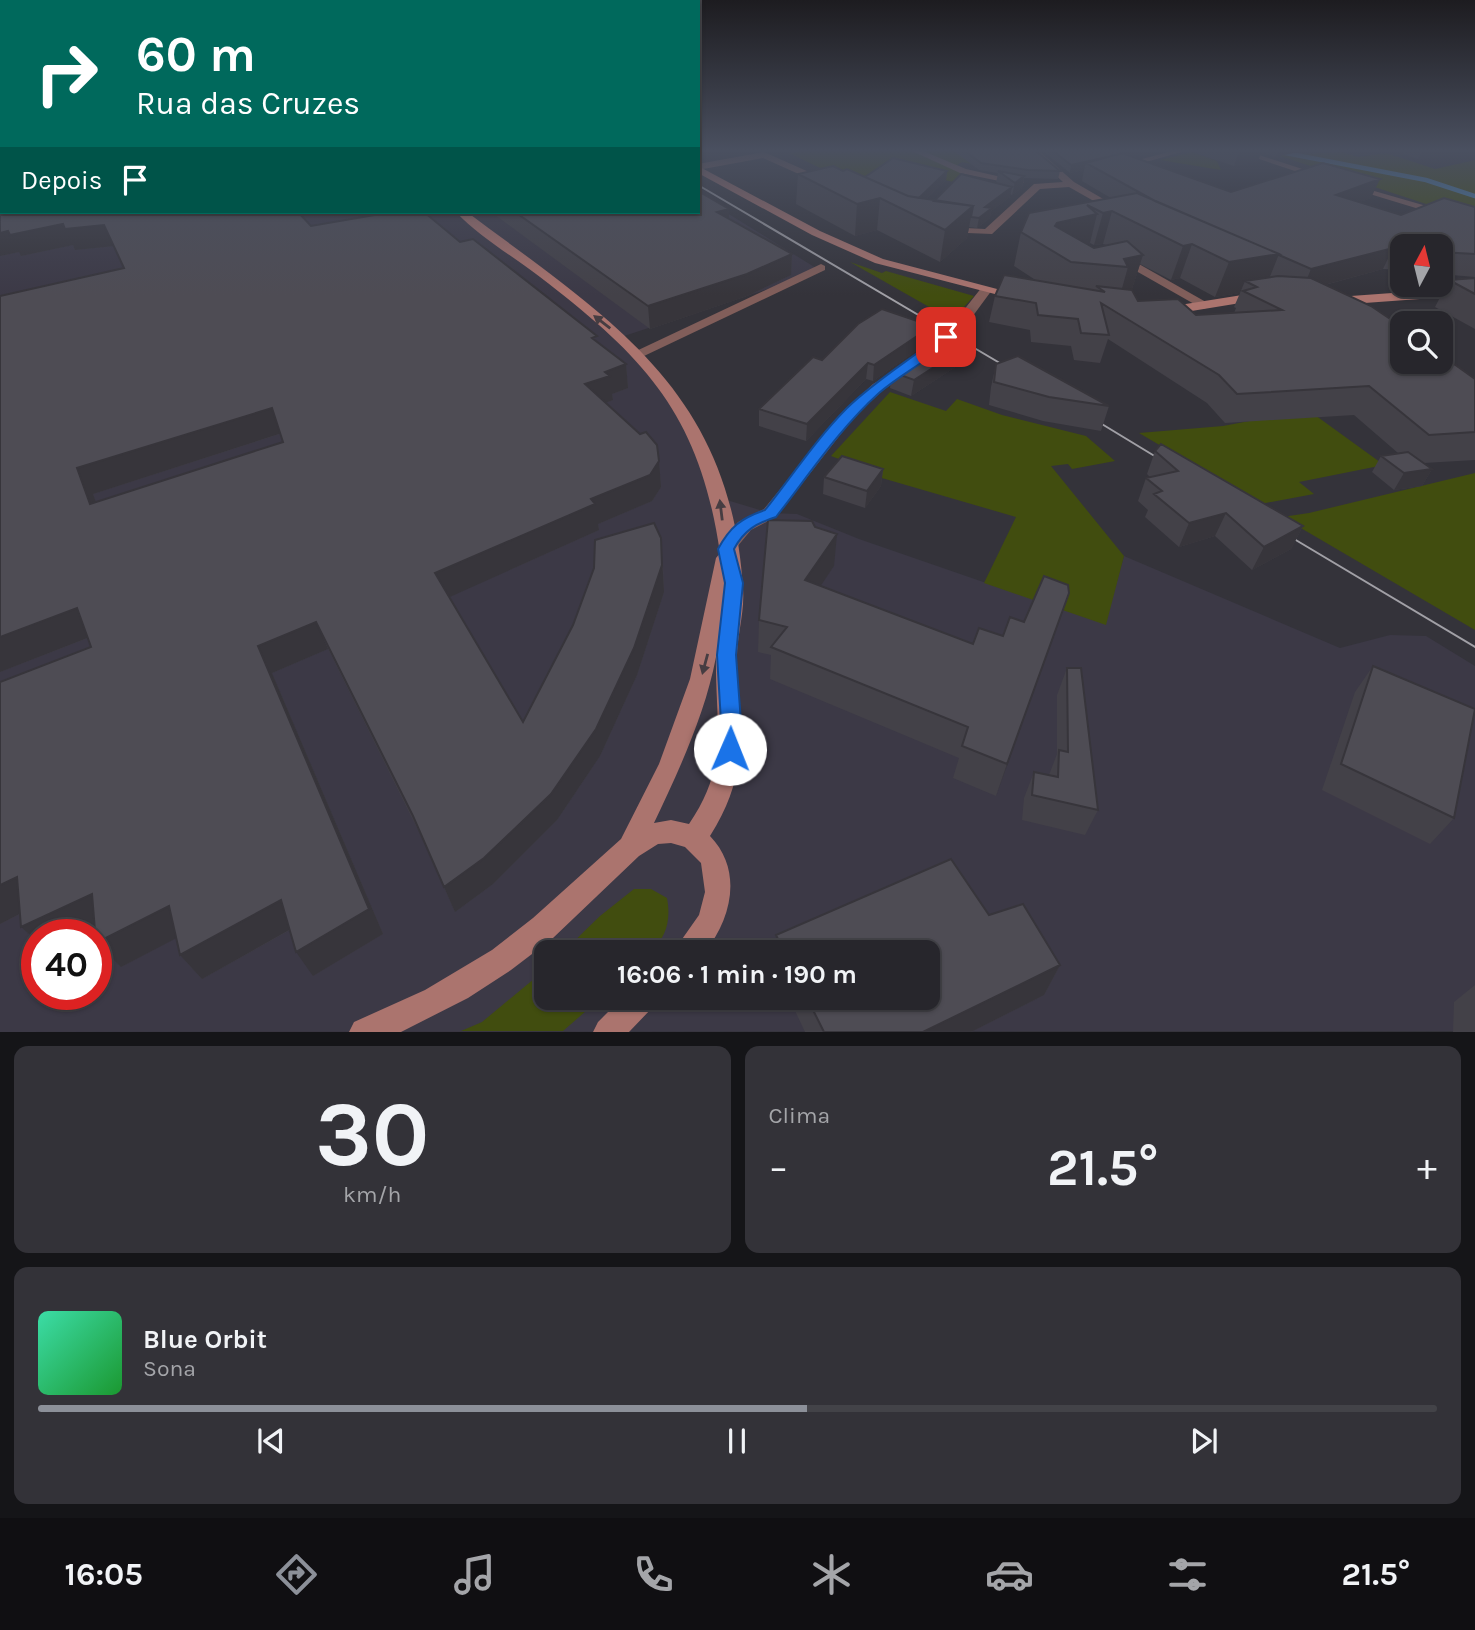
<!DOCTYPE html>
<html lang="pt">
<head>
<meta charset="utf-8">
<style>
	body { margin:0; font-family:Karla,sans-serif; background:#333238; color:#f1f3f6; height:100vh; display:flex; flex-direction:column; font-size:26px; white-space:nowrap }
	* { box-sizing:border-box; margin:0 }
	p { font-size:23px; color:#a4a5a9 }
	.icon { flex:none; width:38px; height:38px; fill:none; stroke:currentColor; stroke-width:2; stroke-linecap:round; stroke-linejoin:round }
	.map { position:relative; height:1032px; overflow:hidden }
	.side { display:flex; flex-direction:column; gap:14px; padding:14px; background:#151518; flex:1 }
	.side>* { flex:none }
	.banner { position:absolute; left:0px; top:0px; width:700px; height:214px; box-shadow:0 2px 5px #0004,0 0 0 2px #434348; background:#00695c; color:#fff; overflow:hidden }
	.needle { width:46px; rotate:7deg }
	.fabs { position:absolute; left:1390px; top:234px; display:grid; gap:14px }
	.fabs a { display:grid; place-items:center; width:63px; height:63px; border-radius:14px; background:#27262c; box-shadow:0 2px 5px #0004,0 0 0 2px #434348; font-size:35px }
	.speed { position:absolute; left:21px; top:919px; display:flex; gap:14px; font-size:35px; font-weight:700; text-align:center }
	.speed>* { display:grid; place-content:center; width:91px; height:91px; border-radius:50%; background:#27262c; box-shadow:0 2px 5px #0004,0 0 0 2px #434348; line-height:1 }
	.speed .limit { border:10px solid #d22; background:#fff; color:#111 }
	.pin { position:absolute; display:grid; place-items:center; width:60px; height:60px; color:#fff; margin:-30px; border-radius:14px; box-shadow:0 4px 10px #0006 }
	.me { position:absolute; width:77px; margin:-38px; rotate:1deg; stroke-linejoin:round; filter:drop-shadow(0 0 5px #0008) }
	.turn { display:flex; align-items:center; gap:24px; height:147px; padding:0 21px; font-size:32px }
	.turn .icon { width:91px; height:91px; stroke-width:2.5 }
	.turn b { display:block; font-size:49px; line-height:60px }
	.then { display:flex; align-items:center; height:66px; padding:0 21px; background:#0003; gap:14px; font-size:26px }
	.big { font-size:52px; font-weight:700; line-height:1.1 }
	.side .widget { flex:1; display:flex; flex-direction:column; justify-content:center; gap:10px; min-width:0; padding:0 24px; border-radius:14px; background:#333238 }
	.side .dial { align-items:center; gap:0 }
	.dial b { font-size:91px; line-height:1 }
	.song { display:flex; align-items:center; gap:21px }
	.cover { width:84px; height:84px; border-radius:10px; background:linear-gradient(135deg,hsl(160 70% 55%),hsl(130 70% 35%)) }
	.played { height:7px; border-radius:4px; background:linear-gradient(90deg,#8c9099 55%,#434348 55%) }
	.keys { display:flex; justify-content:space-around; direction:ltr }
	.heat { display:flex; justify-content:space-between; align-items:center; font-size:38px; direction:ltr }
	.side .tiles { flex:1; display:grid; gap:14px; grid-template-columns:1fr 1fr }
	.widget:last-child { grid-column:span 2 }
	.trip { position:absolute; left:534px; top:940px; width:406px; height:70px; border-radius:14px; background:#27262c; box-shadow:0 2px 5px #0004,0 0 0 2px #434348; font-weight:700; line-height:70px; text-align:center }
	.menu { display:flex; height:112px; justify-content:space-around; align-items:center; background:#100f12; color:#a4a5a9 }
	.menu .icon { width:49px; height:49px }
	.menu .on { color:#8c9099 }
	.menu b { font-size:32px; color:#f1f3f6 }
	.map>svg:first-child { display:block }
</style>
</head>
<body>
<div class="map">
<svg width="1475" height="1032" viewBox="0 0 1475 1032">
	<rect width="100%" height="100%" fill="#34333a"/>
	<path fill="#3c3946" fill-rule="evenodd" d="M0,151l2,61h696v-17l118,73 -36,17 -159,52 51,59 48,102 50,15 27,1 62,25 246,85 19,-68 216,92 50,-13 36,1 49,30v365l-1475,1zM37,934h59v60h-59zM546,952h382v46h-382z"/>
	<path fill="#414d0f" d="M804,151h150l31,16 -23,-5 -5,3 6,6 -10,11 -61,-15 -28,22 -75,-36z
		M1192,152l25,9 4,9 -61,-10z
		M1342,152l16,5 28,-4 49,16 40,-9v60l-198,-65z
		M850,262l32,11 4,-2 88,25 -22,24z
		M890,392l56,19 11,-12 45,16 84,21 29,25 -43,8 -4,-5 -17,2 73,90 -18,69 -122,-42 32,-66 -172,-50 3,-5 -16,-6z
		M1308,410l76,55 -85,17 15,12 -54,10 -121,-71 84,-7z
		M1475,473v157l-193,-113 27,-4z
		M634,889h17l16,9c4,21 0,39 -17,54h-87l37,-36z
		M546,969v29h55l-38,33h-102l21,-9z"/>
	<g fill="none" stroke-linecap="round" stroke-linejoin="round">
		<path stroke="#4686ba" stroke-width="4.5" d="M1275,151l151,29 49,16"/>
		<path fill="#815e5a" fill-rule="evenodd" d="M912,151h11l43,18 58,13 -5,3 -59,-12z
			M1030,151h9l35,31 50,29 -9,2 -46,-26 -29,2 -48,45 -49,-2 -1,-2 5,-3 38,2 49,-45 29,-2z
			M1172,151h13l-64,18 -5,-3z
			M1235,151h12l80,26 -8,2z
			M764,152l63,28 2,2 -8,2 -58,-26 -65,12v-6z
			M1350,184l125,36v6l-125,-38z
			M1115,255h8l90,51 -10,3 -88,-50z
			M821,264l4,2v4l-181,86h-10l-2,-3z
			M982,287l10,3 -28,38h-10l-2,-3z
			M910,362l7,4 -2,3 -32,21 -29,27 -78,100 -25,13 -19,23h-12l-3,-4 21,-27 26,-13 80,-98 29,-27z"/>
		<path fill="#ab746e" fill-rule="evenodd" d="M698,166l122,65 63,28 141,37 -6,4 -143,-37 -63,-28 -114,-62z
			M456,212h11c144,108 264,178 276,377 2,24 -7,49 -6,73 1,71 14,109 -27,174 33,34 22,82 -5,116h-32l26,-37 6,-23 -4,-29 -16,-16 -14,-4 -13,1 -19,12 -86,82 -42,32 -43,28 -67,34h-52l5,-10 71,-32 67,-40 41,-32 88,-79 38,-75 31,-85 26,-121 4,-5c-20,-137 -73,-194 -180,-276 -27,-21 -61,-40 -84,-65zM716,657c-1,68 14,107 -27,167l-18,-4 -17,3c25,-53 51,-108 62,-166z
			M1475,287v8l-138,10 -6,-4 6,-4z
			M1261,292l6,4 -2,3 -98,16 -6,-4 6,-4z
			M622,998h34l-4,10 -23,24h-36l5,-10z"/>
		<path stroke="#a1a0a6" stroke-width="2" d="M698,185l317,187
			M1087,415l84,51
			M1279,530l196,117"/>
	</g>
	<path fill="#434148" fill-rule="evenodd" d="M0,151l311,75 149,16 166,122 2,24 -16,6 1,6 -8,3 54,58 2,26 -9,14 -54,23 1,6 -150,67 74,125 140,-157 1,27 -27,83 -37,81 -43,64 -64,64 -38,28 -31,-70 -96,-193 -56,24 111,261 -70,42 -23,-46 -88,49 -22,-24 -4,-17 -55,29 -25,-24 -1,-14 -58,5v7l-16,-14 -1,-13 -20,10v-242l91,-35 -3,-9 -88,34v-376l124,-28 -10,-22 -39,4 -2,-5 -52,11 -2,-4 -19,4zM280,434l3,8 -187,61 -3,-9z
		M954,151h82l24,20 -2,8 -34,-1 -2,10 -10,7 -2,-1v3l-19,14 -1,7 -13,10 -8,-1 -2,11 -27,24 -63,-32 -22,6 -59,-32 2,-30 45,-3 22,6 82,-6 -1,9 -20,19 8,2 62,-18 2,-10 -19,-3z
		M1043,151h108l-1,3 -16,4 97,34 140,6 -11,4 41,13 74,-8v70l-35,-3v-27h-38v23l-19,-1 -58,16 150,94v81l-51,3 8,6 -10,17 -28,4 -22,-18 9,-16 17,-3 -44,-38 -129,8 -18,-20 -99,-64 -8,24 -26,-3 -3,-14 -40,-4 -1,-12 -41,-8 6,-26 42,-15 -23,-15 7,-34 90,-34 -29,-17 2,-11 -14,3zM1090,243l4,2 9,-1 3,1 -12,3 -5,-3zM1140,264l31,16 9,-2 35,19 25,-4 -6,14 2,1 -2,5 -38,2 -58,-14 -8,-11 2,-1z
		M1199,151h103l-27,6 -14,-5 -3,9 -24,5 -36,-12z
		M1395,151h80l-57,8z
		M491,212h207l31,7 63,35 -1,21 -44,21 -97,33z
		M1475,278v51l-40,-22 14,-27z
		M930,341l-57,40 -7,-2 -60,62 -47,-15v-17l63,-49z
		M960,364l-49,32 -21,-8 2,-16z
		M996,364l113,42 -8,25 -58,-10 -54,-16 2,-18z
		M1155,451l148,75 -12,23 -39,21 -37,-34 -36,11 -34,-30 3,-7 -10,-9 8,-23 4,-1 -3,-3z
		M883,469l-2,17 -16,22 -42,-14 1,-17z
		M834,566l-14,20 153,58 30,-8 66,-43 -73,203 -43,-18 6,-20 -189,-79 1,-24 -13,-3 1,-32z
		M1373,666l81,152 -24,26 -108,-54 33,-98z
		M1067,668l31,142 -13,25 -63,-15 2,-22 10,-26 15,3 8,-21v-59z
		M989,915l71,50 -16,30 -73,37h-166l-16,-34h139v-46h-153l1,-17z
		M1475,985v47h-22l1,-30z"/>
	<path fill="#37353b" d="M1134,151h17l-1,3 -56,13 -8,-4 -2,7 -14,3 1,-8z
		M1239,151h23l-4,10 -24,5z
		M1278,151h24l-27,6z
		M1422,151h53l-57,8z
		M947,171l-1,9 -35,33 -1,-7z
		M1024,176l-2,12 -10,7 3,-12z
		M1380,179l-9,19 -43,16 8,-19z
		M1012,187l-2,10 -19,14 -1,7 -13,10 2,-10 6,-11z
		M880,198l-3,32 -22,6 2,-32z
		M973,206l-6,32 -27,24 5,-32z
		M729,209v20l-12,-17z
		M1112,211l-9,33 -9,1 9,-32z
		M1097,214l-8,33 -34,-21 2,-3z
		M63,224l41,1 10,21 -39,4 -2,-5 -52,11 -2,-4 -19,4v-23z
		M1192,244l-12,34 -9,2 12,-34z
		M1393,248l-10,21 -81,22 9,-22z
		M792,254l-1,21 -44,21 -97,33 -2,-23z
		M1279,254l-14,35 -8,-2 -12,-6 -5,12 -25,4 14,-35z
		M1143,255l-11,34 -11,3 7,-25 -4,-8z
		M932,326l-2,15 -57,40 1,-16z
		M962,349l-2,15 -49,32 3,-16z
		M868,363l-2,16 -60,62 1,-17z
		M626,364l2,24 -16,6 1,6 -25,9 -3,-25 20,-12z
		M272,408l10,25 -189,61 13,37 -16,-27 -13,-36z
		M659,461l2,26 -9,14 -54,23 1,6 -156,70 -8,-27 156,-74z
		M883,469l-2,17 -16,22 2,-17z
		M1432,469l-10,17 -28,4 10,-17z
		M1226,513l-11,23 -36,11 10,-24z
		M1303,526l-12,23 -39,21 12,-23z
		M837,534l-3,32 -31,46 2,-32z
		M661,538l3,54 -27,83 -37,81 -43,64 -64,64 -38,28 -11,-25z
		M1069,593l-11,32 -62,171 11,-32z
		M77,608l18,27 -95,37v-35z
		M316,622l12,27 -56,24 111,261 -70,42 -17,-24 -38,-306z
		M17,877l26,25 -43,22v-39z
		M92,894l24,25 -32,15h-47v7l-16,-14z
		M281,900l17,25 -96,54 -22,-24z
		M169,906l21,25 -69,36 -25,-24z
		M1060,965l-16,30 -73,37h-48z"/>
	<path fill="#4e4c54" stroke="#37353b" stroke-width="2" fill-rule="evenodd" d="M0,151h2v61h296l13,14 81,-14h32l36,30 13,-3 124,97 -5,2 34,26 -21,8 5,4 -25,8 55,50 6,-2 11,13 2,16 -9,14 -59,24 4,5 -160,69 88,149 50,-97 21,-57 1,-28 59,-17 7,15 1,27 -28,83 -38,81 -45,65 -67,64 -40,29 -31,-71 -97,-194 -58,24 111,263 -73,43 -15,-52 -101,55 -11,-49 -73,37 -4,-49 -71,33 -4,-50 -17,8v-203l91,-35 -14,-39 -77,29v-341l124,-28 -20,-43 -39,4 -2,-5 -53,11 -2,-4 -8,2zM272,408l11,34 -193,62 -13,-36z
		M965,151h71l24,20 -32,-1 -47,-7z
		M1053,151h81l-63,14z
		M1122,153l109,39 92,-29 57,16 -44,16 65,20 43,-17 31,9v47l-35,-2v-5h-38v1h-9l-82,21 -32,-14v-1l-124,-53 -69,-38z
		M893,158l54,13 -28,27 -11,-2 -43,-19z
		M833,166l10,5 4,-2 61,27 65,10 -28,24 -65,-32 -23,6 -59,-30z
		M998,171l26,5 -9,7z
		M961,174l51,13 -27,20 7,1 -13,10 -8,-1 2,-11 -39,-5z
		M698,191l31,18 -12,3 75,42 -45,20 -99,32 -133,-94h183z
		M1137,193l142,61 -50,8 -37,-18 -9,2 -71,-35 -9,2 -16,-8 10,9 -40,9 -2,3 39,22 33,-7 16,14 -19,4 4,8 -57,-5 -50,-30 8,-19z
		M1004,275l101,17 -9,-6 36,4 6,11 40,-2 18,16 86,-5 -39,-19 14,-4 -12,-6 33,-5 33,2 60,28 31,21v35h38v-8l35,25v53l-46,3 -60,-49 -132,8 -18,-19 -118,-72 8,32 -28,-2 -3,-14 -40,-4 -2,-12 -41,-7z
		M1475,278v16l-26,-14z
		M882,309l50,17 -58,39 -6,-2 -61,61 -48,-15 54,-52 9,3 36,-36z
		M948,332l14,6v11l-48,31 -22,-8z
		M1018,356l91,50 -60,-9 -55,-15 2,-18z
		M1161,444l142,82 -39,21 -38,-34 -37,10 -35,-29 8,-3 -16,-13 32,-7 -23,-20z
		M1408,452l24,17 -28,4 -23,-17z
		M842,456l41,13 -16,22 -43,-14z
		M768,520l44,1 3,6 22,7 -32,46 168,64 6,-16 24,8 7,-19 14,5 20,-46 24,9 1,8 -62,171 -45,-18 6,-19 -197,-80 16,-20 -28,-7z
		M1373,666l102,43 -21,109 -113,-54z
		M1067,668h14l17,142 -66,-15 2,-23 24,5 1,-27 9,2z
		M951,859l38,56 34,-11 37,61 -137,67h-99l-17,-34h121v-46h-144l-8,-17z"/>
	<defs><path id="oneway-solid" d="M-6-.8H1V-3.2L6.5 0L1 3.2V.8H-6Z" transform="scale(1.75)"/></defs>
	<g fill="#463d42">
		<use href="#oneway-solid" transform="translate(602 322) rotate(-142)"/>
		<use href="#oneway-solid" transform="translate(721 510) rotate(-97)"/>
		<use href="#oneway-solid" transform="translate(705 664) rotate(105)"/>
	</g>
	<linearGradient id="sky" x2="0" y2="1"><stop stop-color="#1d1c20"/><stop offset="0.51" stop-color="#4a5060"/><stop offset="1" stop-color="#4a5060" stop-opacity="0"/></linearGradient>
	<rect width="1475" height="295" fill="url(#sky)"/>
	<path fill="#1a73e8" stroke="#114b97" stroke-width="2" d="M941,335l11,2c-21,23 -50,36 -73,56 -40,36 -70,82 -103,124 -19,6 -32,13 -42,32l9,34 -7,72 5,67 -4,34 -7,2 -8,-2 -3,-7 2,-27 -4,-67 8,-72 -7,-34c12,-22 23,-31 47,-39 27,-34 52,-72 82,-102 29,-28 63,-48 94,-73z"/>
</svg>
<div class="fabs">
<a><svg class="needle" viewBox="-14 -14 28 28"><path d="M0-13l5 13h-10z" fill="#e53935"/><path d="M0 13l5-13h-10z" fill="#a4a5a9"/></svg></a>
<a><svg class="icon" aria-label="search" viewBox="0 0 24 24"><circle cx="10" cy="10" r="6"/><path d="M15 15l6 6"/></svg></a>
</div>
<div class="speed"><div class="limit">40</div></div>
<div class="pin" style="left:946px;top:337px;background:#d93025"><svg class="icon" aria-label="arrive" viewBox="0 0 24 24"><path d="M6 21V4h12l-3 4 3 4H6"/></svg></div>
<svg class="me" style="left:730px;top:749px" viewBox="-20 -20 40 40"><circle r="19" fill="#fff"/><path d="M0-13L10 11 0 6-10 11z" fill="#1a73e8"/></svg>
<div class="trip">16:06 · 1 min · 190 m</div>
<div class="banner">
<div class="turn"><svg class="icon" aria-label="right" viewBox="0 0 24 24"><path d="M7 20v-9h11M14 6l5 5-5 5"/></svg><div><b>60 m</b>Rua das Cruzes</div></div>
<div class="then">Depois<svg class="icon" aria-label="arrive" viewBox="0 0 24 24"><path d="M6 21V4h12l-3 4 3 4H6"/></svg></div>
</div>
</div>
<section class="side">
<div class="tiles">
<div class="widget dial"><b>30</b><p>km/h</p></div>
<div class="widget"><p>Clima</p>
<div class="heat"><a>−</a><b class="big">21.5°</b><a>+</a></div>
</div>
<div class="widget">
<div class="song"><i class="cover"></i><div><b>Blue Orbit</b><p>Sona</p></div></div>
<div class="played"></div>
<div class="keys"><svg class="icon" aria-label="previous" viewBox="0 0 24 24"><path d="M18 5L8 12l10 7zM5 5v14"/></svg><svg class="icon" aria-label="pause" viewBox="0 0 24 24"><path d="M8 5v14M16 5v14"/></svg><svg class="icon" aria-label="next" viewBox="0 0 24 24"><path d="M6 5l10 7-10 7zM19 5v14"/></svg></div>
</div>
</div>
</section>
<nav class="menu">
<b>16:05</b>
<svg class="icon on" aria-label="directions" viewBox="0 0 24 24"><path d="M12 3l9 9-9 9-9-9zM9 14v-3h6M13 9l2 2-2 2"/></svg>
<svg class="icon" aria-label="music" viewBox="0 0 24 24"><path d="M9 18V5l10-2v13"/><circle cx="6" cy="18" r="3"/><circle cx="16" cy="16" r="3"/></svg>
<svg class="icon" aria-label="phone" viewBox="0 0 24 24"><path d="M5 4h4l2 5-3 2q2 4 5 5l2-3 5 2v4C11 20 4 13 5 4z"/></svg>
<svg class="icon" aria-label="climate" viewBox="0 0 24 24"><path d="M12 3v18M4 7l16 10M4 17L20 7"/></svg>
<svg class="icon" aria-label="car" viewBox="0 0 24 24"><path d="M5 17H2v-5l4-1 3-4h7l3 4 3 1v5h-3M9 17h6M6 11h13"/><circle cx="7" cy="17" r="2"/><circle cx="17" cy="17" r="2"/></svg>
<svg class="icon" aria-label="filters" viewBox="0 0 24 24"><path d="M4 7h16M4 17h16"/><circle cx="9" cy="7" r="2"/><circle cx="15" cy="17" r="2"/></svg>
<b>21.5°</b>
</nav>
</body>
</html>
